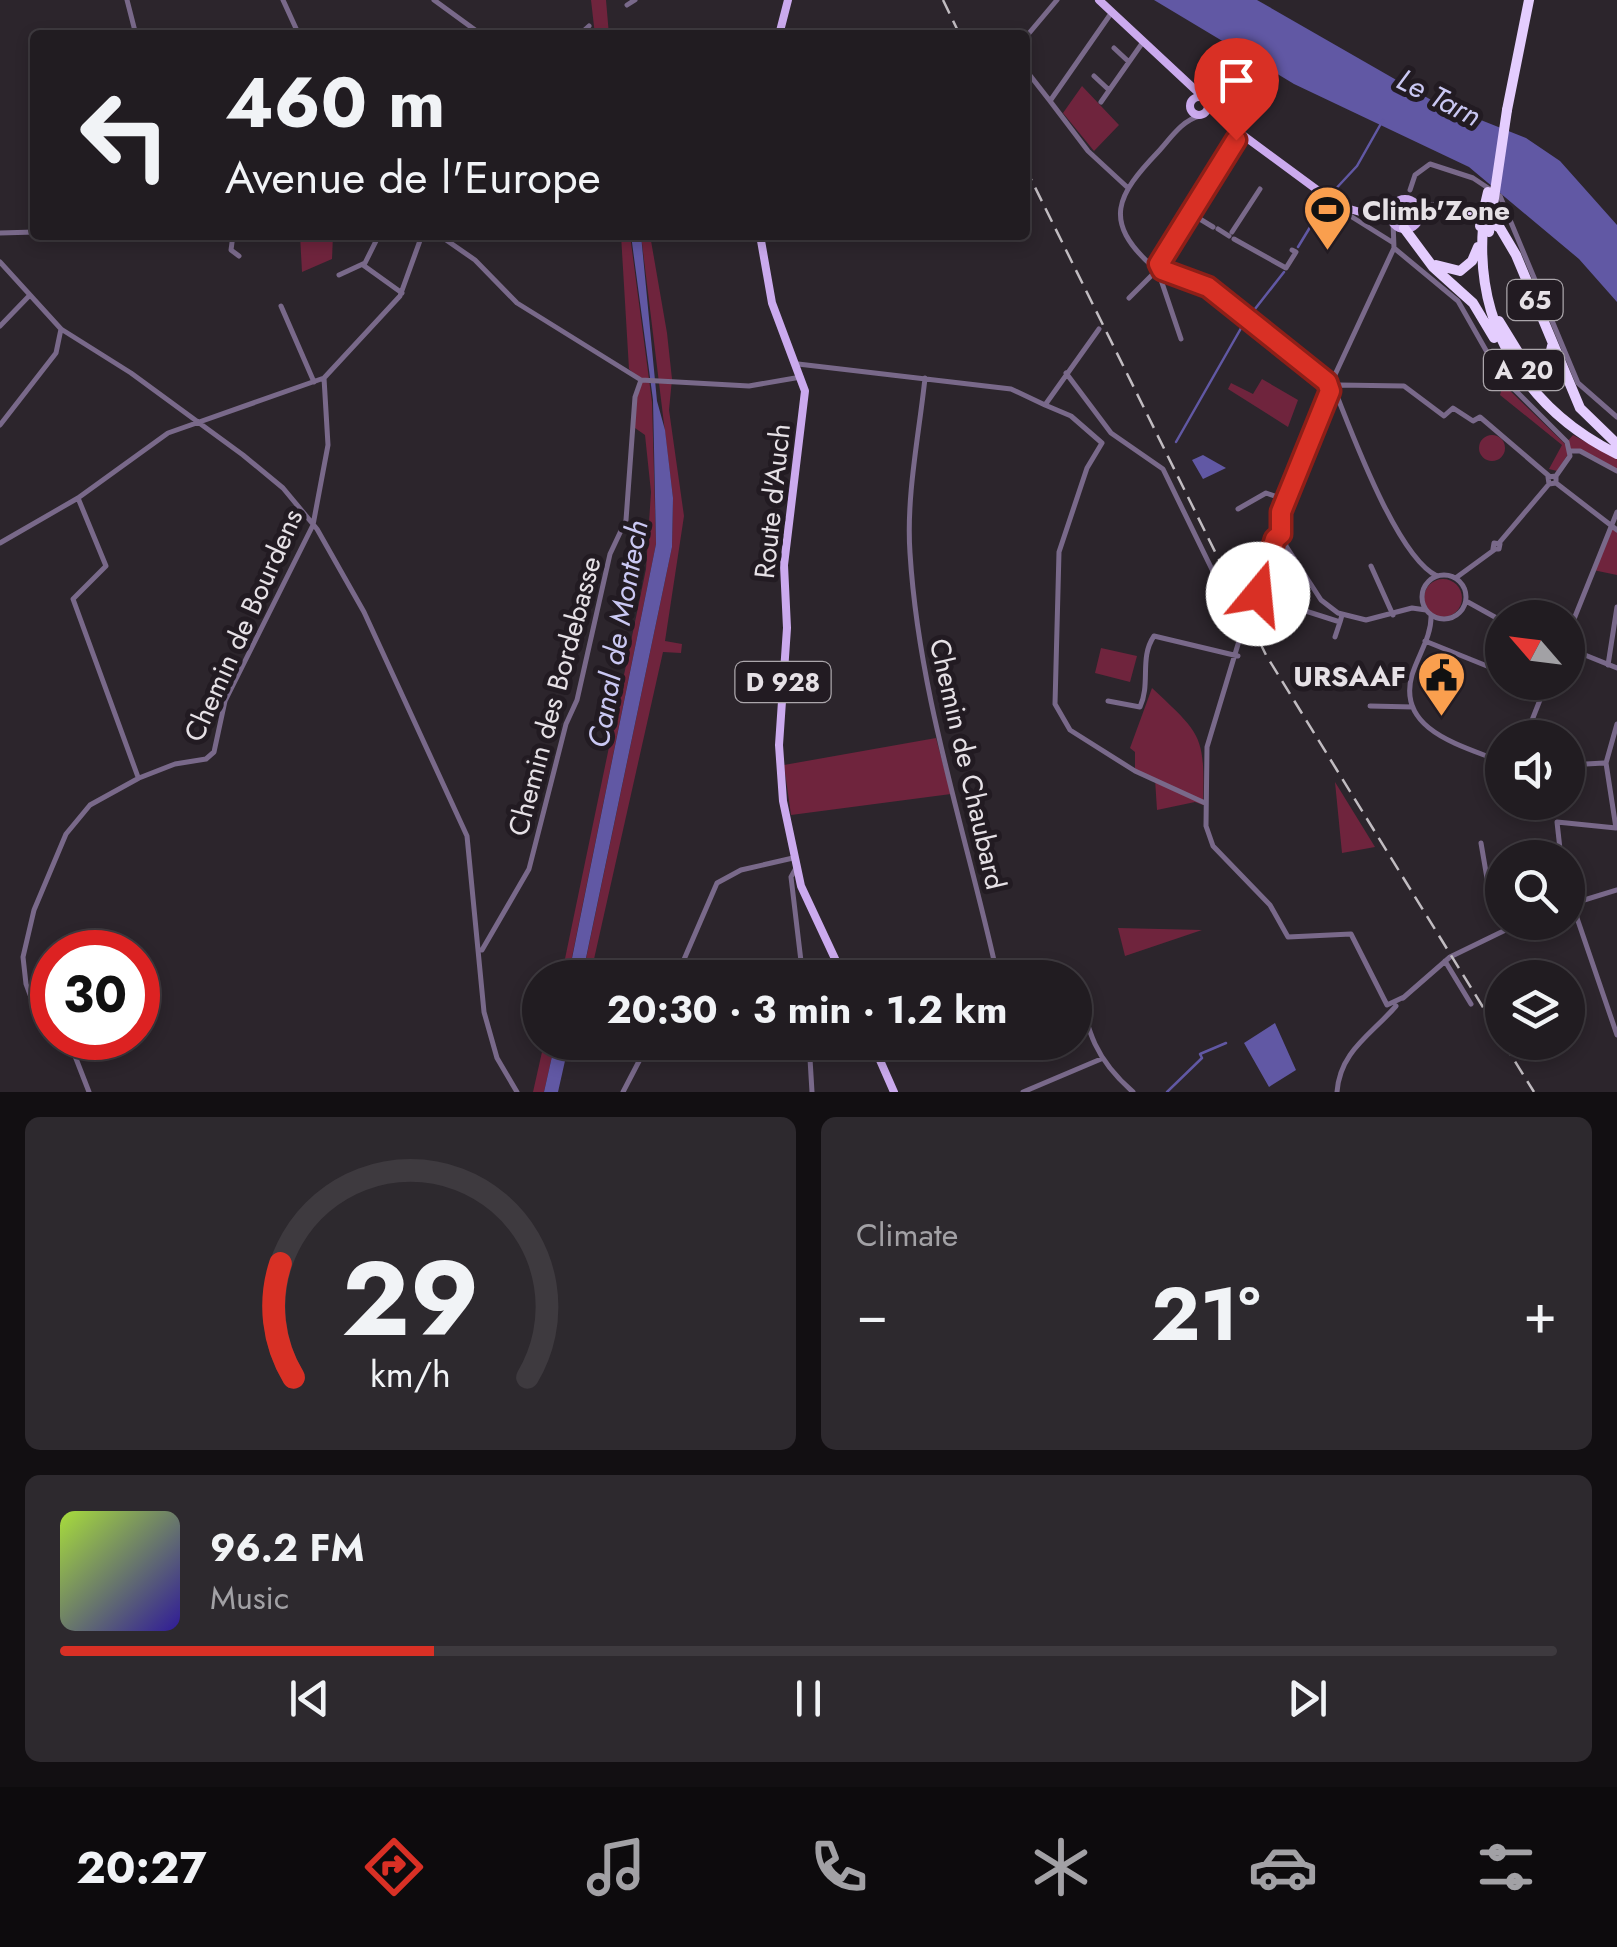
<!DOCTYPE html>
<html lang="en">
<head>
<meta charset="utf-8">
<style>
	body { margin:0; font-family:Jost,sans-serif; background:#2d292e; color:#f1f3f6; height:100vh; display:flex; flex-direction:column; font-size:38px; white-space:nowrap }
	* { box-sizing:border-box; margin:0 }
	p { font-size:32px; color:#a2a1a5 }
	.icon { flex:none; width:55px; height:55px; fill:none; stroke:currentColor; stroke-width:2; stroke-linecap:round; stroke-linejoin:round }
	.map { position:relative; height:1092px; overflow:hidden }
	.drawer { display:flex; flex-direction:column; gap:25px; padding:25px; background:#120f12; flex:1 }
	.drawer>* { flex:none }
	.guide { position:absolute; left:30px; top:30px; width:1000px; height:210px; border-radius:10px; box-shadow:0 5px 15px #0003,0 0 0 2px #3e3a3f; background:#211c21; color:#f1f3f6; overflow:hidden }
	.needle { width:65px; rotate:298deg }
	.tools { position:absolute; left:1485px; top:600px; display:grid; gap:20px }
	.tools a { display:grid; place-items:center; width:100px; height:100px; border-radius:50%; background:#211c21; box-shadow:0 5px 15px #0003,0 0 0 2px #3e3a3f; font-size:50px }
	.speed { position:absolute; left:30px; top:930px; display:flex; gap:20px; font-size:50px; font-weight:700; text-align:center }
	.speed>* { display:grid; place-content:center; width:130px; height:130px; border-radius:50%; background:#211c21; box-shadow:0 5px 15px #0003,0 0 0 2px #3e3a3f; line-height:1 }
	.speed .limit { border:15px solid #d22; background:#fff; color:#111 }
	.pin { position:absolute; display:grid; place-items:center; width:85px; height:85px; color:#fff; margin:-102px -42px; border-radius:50% 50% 50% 0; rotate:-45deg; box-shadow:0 0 10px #0007 }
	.pin .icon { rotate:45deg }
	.me { position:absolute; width:110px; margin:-55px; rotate:17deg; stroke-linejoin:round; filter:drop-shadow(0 0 8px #0008) }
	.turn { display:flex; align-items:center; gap:35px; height:210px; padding:0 30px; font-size:45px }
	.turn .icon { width:130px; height:130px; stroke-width:2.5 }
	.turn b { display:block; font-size:70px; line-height:85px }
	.big { font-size:75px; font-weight:700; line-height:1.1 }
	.drawer .widget { flex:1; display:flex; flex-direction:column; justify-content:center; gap:15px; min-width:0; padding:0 35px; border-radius:15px; background:#2d292e }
	.drawer .dial { align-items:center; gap:0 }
	.dial svg { height:260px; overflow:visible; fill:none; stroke:#3e3a3f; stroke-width:7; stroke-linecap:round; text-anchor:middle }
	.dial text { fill:#f1f3f6; stroke:none }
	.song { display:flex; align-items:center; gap:30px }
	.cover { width:120px; height:120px; border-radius:15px; background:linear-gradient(135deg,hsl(80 70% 55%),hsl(250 70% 35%)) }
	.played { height:10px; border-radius:5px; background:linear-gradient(90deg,#d93025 25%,#3e3a3f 25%) }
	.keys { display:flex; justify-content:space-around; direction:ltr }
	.heat { display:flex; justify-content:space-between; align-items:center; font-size:55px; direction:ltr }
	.drawer .tiles { flex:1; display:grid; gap:25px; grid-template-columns:1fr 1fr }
	.widget:last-child { grid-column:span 2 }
	.trip { position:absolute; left:522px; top:960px; width:570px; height:100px; border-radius:50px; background:#211c21; box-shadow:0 5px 15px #0003,0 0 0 2px #3e3a3f; font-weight:700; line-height:100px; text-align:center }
	.menu { display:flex; height:160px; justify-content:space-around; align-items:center; background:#0d0b0d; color:#a2a1a5 }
	.menu .icon { width:70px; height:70px }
	.menu .current { color:#d93025 }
	.menu b { font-size:45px; color:#f1f3f6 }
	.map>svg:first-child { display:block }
</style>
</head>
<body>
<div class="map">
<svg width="1617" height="1092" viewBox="0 0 1617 1092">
	<rect width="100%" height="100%" fill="#2c252c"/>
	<path fill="#6f243d" d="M591,0h15l3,35h-14z
		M1232,47l34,20 -33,55 -31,-30z
		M1082,86l37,39 -25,26 -31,-38z
		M300,235h33l-1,24 -30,13z
		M621,235h9l22,167 4,142 -88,433 -7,1 85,-409 5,-77 -6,-57 -10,-7v-31l6,-17 -12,-11z
		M641,235h9l17,98 5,46 -3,31 15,106 -19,125 17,3 -1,9 -18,-1 -73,325 -8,1 90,-431 1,-49z
		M1262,379l36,21 -10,27 -60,-38 3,-6 22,11z
		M1503,384l63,61 2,9 -11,17 -8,-2 13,-24 -62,-50z
		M1573,435l44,24v12l-37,-20h-9l-4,-9z
		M1479 448a13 13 0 1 1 26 0a13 13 0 1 1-26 0Z
		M1611,527l6,3v45l-24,-5z
		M1424 598a19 19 0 1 1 38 0a19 19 0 1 1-38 0Z
		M1101,648l36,8 -7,26 -35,-9z
		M1152,688c50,47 53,47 51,117l-8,-3 -38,8 -2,-31 -20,-10v-17l-5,-4z
		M936,738l15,56 -160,21 -7,-50z
		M1335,782l40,65 -33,6z
		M1118,928l84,2 -77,26z
		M544,1043h11l-11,49h-11z"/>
	<path fill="#6158a4" d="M1154,0h103l176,101 93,37 34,23 57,64v77l-38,-43 -110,-92 -175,-83z
		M631,235h10l16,166 8,29 8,68 -1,49 -90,430 -14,1 88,-434 -3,-144z
		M1203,455l23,13 -23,11 -11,-19z
		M1275,1023l21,47 -27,17 -25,-44z
		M555,1043h14l-11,49h-14z"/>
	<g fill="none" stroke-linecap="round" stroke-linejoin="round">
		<path stroke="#6158a4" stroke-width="2.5" d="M1330,195l27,-29 26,-46
			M1298,247l28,-46
			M1176,442l68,-119 40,-51
			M1167,1092l35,-34 -2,-4 26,-11"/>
		<path stroke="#79698a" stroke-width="5" d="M127,0l9,35
			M283,0l16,35
			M434,0l48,35
			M627,5l8,-5
			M1112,12l-62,89 38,50 39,36
			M579,35l10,-9
			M1025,38l32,-38
			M1114,48l15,14
			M1025,69l25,32
			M1094,76l15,14
			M1101,102l42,-60
			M1410,190l5,-15 15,-11 43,14 27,18 78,187 39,34
			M1344,212l48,30
			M1190,213l23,14
			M1393,222l1,26 64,53 42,74 67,67 3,14 -14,20
			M1218,229l11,7
			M1232,232l28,-43
			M0,233l35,-1
			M233,235l-2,15 8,6
			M439,235l36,25 42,43 124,77 108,6 52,-9
			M1234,239l52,29 10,-16 -4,-2
			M0,262l61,67 70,44 112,82 40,33 34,41 47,83 103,224 17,176 13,46 20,34
			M1159,264l81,-131
			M363,265l39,28
			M1152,266c-50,-45 -35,-71 6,-114 12,-13 24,-32 42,-36
			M1162,270l-8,5 -3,-8 8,-3 3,6 47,17 118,95 1,8 9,-1 -1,-9 -9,2
			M1159,274l22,65
			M339,275l26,-12 14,-28
			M1129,298l24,-24
			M281,306l33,76
			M0,326l29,-30
			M798,364l213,25 34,16 54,-76
			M1066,373l45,60 52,36 79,162 -35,116 -1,79 7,20 57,59 18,32 63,-3 36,71 17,-8
			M925,378c-6,57 -19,118 -15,175 9,145 57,283 88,425
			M1333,379l61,-131
			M1339,385l65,1 40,30 9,-8 20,13 7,-4 69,59
			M1330,391l-49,121 5,34 35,54 17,13 28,7 46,-12 14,2
			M1335,391c17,42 62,166 102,185
			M1045,405l26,11 31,27 -15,25 -28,84 -4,152 15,26 65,41 70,32
			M0,425l56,-72 5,-24
			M1571,451h9l37,20
			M1556,483l61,47
			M78,498l28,68 -33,33 65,178
			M1238,509l28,-16 20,7
			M1281,534l-6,5 -16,57 81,26 2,-7
			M0,543l78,-45 90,-65 156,-55 76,-82 22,-61
			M1494,543l6,1 -1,5h-6z
			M1499,543l50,-59 7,-1v-7l-8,1 1,7
			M1371,566l22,49
			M1422 597a22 22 0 1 1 44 0a22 22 0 1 1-44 0Z
			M1457,577l37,-27
			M1466,601l36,20
			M1431,615c1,21 -13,40 -19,60 -16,56 52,71 90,87
			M1568,634l49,-122
			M1335,637l5,-15
			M1568,640l2,9
			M1425,641l67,27
			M1570,649l47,19
			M1608,665l9,-58
			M1108,701l32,6c11,-24 -1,-49 14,-71l84,20
			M1370,706l43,1
			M1525,738l22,-56
			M1568,765l36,-2
			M1616,828l-10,-65 11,-39
			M1481,843l7,41 14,-5
			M1551,858l9,-5
			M1561,858l-4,-36 59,6
			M796,868l-5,9 12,101
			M1568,883l6,20
			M1576,903l1,15 40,117
			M1568,905l49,-15
			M482,950l47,-81 37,-145 11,-24 33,-146 16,-34 9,-123 6,-17
			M1445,961l26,43
			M676,978l41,-95 24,-13 52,-12
			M1049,978l20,-6 7,4c12,53 15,79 57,116
			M1403,998l47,-41 72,-35
			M52,1022l-16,-11 -10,-27 -3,-27 11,-47 32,-76 24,-29 49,-27 36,-14 31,-5 8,-7 11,-51 88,-176 15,-80 -4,-67
			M68,1038l21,54
			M809,1042l3,50
			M623,1092l26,-50
			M1023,1092l78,-33
			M1337,1092c3,-41 34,-57 59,-86"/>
		<path stroke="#cbaaee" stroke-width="8" d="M1099,0l104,97
			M779,35l9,-35
			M1190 106a9 9 0 1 1 18 0a9 9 0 1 1-18 0Z
			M1208,103l32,30 99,73 53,15
			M1390 214a15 15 0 1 1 30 0a15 15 0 1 1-30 0Z
			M760,235l12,68 33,88 -21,174 3,63 -8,117 4,56 18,85 43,92
			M872,1042l22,50"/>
		<path stroke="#e4cdfe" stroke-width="10" d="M1507,110l22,-110
			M1417,206l55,5 28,17 16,27 64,153 37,36
			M1483,227c-8,101 45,183 134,227
			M1404,228l29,39 40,36 21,35
			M1436,265l24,6 12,-10 6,-14
			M1499,321l30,49 18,-2 5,-22"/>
		<path stroke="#c1bcc1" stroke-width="2.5" stroke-dasharray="15 8" stroke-linecap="butt" d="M943,0l17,35
			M1025,167l241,488 236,383
			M1503,1042l31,50"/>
		<path stroke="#e4cdfe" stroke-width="10" d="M1480,226l8,-34
			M1489,232l18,-122"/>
	</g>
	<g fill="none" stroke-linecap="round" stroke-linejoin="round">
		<defs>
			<path id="route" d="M1236,140l-77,124 3,6 46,17 119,95 3,9 -49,121v22l-6,5 -17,55"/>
		</defs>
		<use href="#route" stroke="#8d1f18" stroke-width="25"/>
		<use href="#route" stroke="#d93025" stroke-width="18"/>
	</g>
	<defs>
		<symbol id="stadium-pin" viewBox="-11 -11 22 30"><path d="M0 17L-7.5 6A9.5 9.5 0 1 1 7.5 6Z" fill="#fa9f4e" stroke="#221b22"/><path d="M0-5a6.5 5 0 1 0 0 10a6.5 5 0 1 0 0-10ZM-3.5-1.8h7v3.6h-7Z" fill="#111"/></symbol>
		<symbol id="civic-pin" viewBox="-11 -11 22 30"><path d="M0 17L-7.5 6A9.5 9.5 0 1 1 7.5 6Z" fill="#fa9f4e" stroke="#221b22"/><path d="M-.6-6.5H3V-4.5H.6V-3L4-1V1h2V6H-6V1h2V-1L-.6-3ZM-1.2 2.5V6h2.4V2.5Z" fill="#111"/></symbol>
	</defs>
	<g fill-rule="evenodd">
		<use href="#stadium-pin" x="1300" y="182" width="55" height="75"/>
		<use href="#civic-pin" x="1414" y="648" width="55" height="75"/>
	</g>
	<g text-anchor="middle" stroke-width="10" stroke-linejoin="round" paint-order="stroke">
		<g fill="#221b22" stroke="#aba6ab" stroke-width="2.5">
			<rect x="1507.5" y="280" width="55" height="40" rx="8"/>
			<rect x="1484" y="350" width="80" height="40" rx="8"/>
			<rect x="735.5" y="662" width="95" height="40" rx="8"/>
		</g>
		<g font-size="25" font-weight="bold" fill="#e6e1e6">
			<text x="1535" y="309">65</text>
			<text x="1524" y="379">A 20</text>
			<text x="783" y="691">D 928</text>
		</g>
		<g font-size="28" font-weight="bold" fill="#e6e1e6" stroke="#221b22" text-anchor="start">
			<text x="1362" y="220">Climb'Zone</text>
			<text x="1406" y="686" text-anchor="end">URSAAF</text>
		</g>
		<g font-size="28" fill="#e6e1e6" stroke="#221b22">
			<text transform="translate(772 501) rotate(-84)" y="10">Route d'Auch</text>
			<text transform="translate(243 625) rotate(-66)" y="10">Chemin de Bourdens</text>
			<text transform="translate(554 696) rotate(-75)" y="10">Chemin des Bordebasse</text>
			<text transform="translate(968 764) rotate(77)" y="10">Chemin de Chaubard</text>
		</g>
		<g font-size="30" font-style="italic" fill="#cac8f3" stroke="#221b22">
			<text transform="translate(1439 98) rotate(27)" y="10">Le Tarn</text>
			<text transform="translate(618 634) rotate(-80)" y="10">Canal de Montech</text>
		</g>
	</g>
</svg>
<div class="tools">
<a><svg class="needle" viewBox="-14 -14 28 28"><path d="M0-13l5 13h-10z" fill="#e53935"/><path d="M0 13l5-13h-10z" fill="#a2a1a5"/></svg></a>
<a><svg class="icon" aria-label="sound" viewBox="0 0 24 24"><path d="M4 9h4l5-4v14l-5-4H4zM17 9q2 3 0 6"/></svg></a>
<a><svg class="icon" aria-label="search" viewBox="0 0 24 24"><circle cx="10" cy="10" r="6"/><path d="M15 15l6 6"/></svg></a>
<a><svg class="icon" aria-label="layers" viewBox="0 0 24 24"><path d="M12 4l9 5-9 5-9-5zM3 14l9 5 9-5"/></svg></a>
</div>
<div class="speed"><div class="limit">30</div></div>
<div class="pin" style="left:1236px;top:140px;background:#d93025"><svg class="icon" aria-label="arrive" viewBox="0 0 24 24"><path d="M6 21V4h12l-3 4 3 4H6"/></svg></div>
<svg class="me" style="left:1258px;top:594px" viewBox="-20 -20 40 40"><circle r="19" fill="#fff"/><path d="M0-13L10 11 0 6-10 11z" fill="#d93025"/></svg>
<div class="trip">20:30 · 3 min · 1.2 km</div>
<div class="guide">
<div class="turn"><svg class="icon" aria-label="left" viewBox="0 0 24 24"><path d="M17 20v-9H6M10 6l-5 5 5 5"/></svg><div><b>460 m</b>Avenue de l'Europe</div></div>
</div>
</div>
<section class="drawer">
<div class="tiles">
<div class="widget dial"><svg viewBox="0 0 100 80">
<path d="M14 69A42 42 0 1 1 86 69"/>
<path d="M14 69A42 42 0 0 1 10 34" stroke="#d93025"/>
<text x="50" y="56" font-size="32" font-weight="700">29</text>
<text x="50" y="72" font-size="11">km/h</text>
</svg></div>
<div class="widget"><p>Climate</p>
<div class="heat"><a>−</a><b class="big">21°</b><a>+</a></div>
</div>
<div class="widget">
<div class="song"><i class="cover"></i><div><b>96.2 FM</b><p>Music</p></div></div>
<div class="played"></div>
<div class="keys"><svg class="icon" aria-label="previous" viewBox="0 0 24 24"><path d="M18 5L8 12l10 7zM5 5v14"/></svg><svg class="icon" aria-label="pause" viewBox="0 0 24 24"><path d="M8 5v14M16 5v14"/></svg><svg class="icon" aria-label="next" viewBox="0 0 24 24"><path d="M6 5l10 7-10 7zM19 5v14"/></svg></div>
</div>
</div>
</section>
<nav class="menu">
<b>20:27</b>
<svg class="icon current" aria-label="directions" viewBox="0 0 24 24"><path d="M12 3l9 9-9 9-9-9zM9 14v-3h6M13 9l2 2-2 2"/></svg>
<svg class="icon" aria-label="music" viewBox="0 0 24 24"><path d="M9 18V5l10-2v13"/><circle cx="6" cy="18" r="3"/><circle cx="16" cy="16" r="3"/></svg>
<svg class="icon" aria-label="phone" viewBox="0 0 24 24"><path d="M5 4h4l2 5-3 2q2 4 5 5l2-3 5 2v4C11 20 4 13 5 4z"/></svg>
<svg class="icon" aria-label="climate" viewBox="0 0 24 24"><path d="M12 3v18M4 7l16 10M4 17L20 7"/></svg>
<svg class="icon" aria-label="car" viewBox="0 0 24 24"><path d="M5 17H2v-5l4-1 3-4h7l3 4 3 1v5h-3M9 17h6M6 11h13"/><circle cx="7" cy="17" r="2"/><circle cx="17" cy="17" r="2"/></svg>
<svg class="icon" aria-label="filters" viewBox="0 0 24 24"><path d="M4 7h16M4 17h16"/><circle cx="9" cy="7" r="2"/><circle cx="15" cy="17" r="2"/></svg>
</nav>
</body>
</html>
